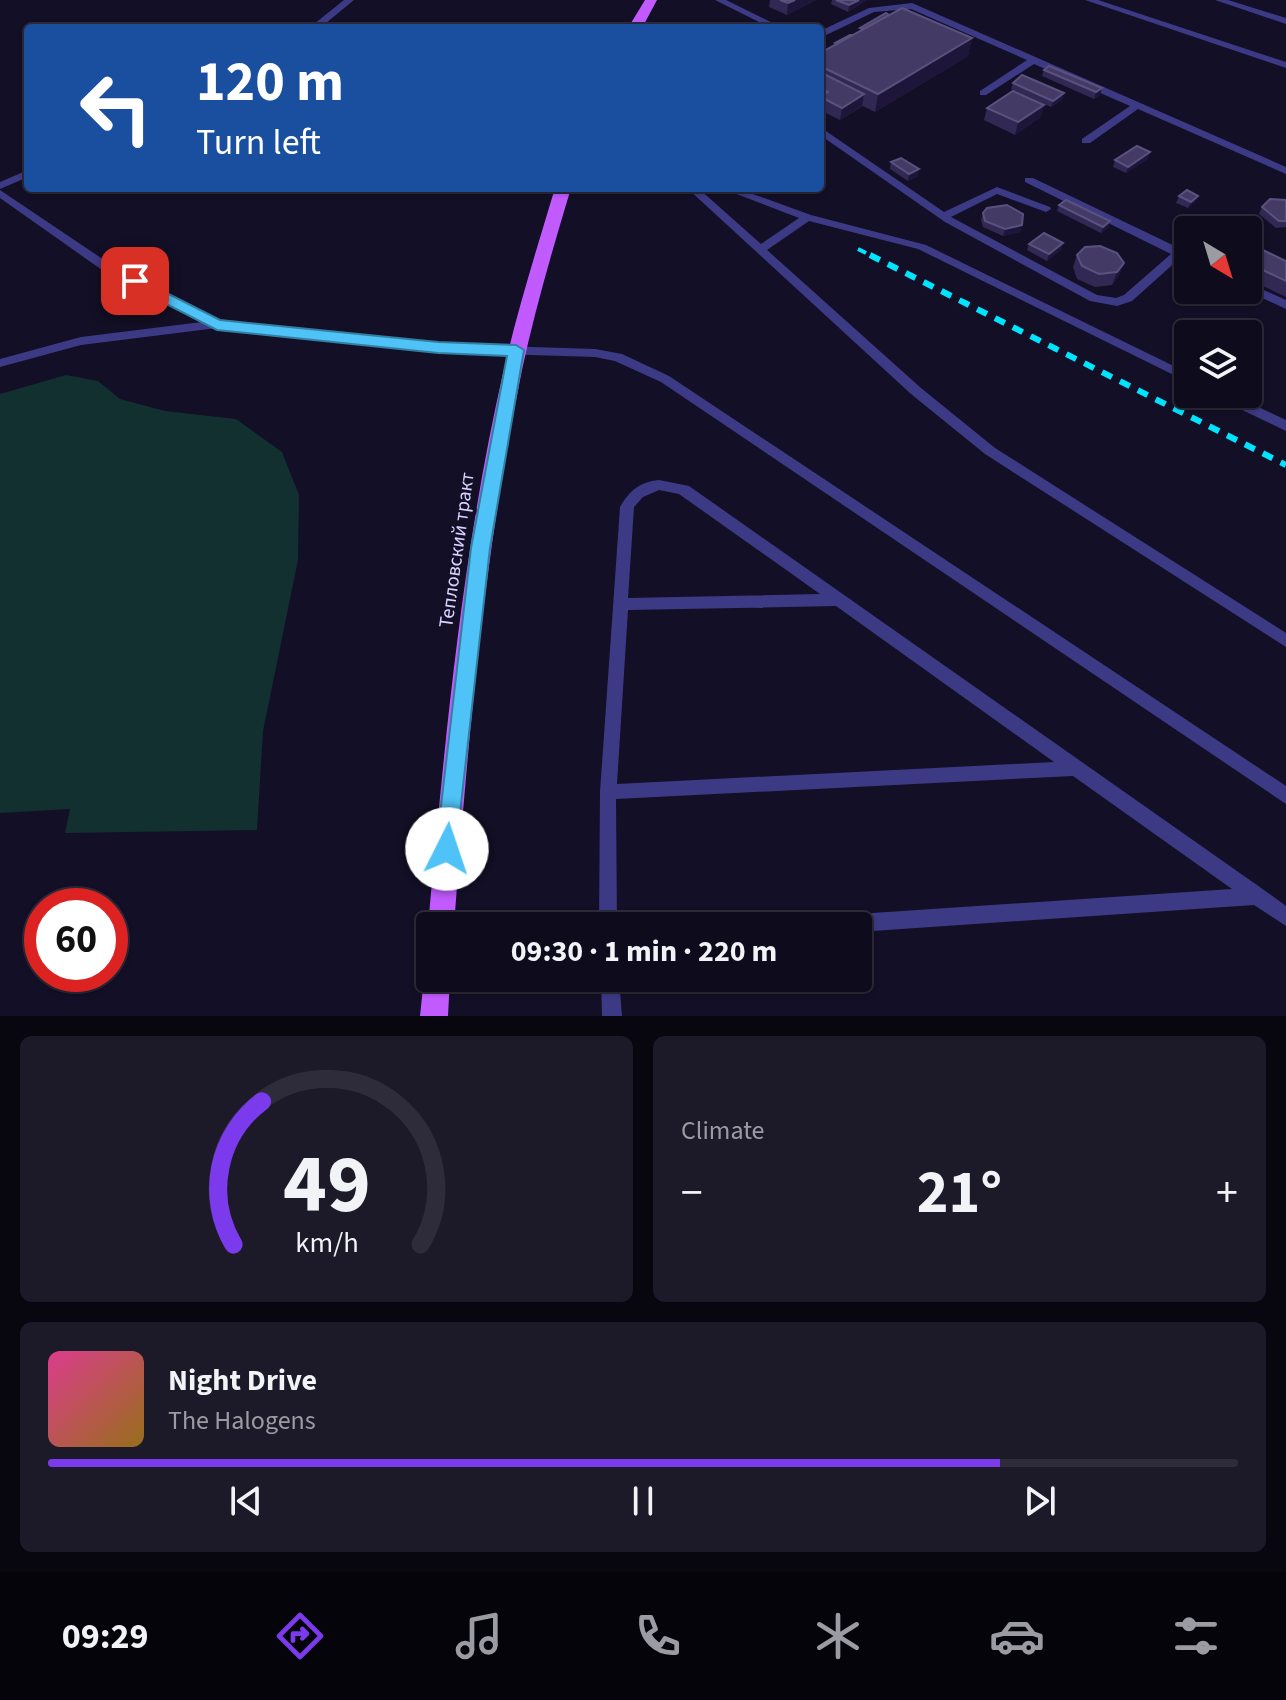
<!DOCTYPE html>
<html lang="en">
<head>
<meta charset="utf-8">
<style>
	body { margin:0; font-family:"Source Sans 3",sans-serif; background:#1c1929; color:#f1f3f6; height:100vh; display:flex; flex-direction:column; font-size:30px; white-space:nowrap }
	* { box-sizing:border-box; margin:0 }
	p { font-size:26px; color:#9b9ba3 }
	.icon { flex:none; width:44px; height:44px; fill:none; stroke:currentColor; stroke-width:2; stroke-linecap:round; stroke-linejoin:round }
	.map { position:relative; height:1016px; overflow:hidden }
	.sheet { display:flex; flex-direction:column; gap:20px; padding:20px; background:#08060f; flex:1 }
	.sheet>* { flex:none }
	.hud { position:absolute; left:24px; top:24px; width:800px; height:168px; border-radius:8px; box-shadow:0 2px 6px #0004,0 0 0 2px #2e2b3b; background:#1a4fa0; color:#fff; overflow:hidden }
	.needle { width:52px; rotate:142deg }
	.fabs { position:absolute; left:1174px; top:216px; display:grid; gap:16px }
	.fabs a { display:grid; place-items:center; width:88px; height:88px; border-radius:8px; background:#0e0b1c; box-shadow:0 2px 6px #0004,0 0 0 2px #2e2b3b; font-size:40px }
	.speed { position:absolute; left:24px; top:888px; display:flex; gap:16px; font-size:40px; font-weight:700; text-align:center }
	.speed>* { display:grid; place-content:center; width:104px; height:104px; border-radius:50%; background:#0e0b1c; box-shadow:0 2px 6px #0004,0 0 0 2px #2e2b3b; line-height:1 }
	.speed .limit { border:12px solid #d22; background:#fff; color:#111 }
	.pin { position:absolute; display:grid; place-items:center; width:68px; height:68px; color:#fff; margin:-34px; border-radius:16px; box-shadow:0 4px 12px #0006 }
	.me { position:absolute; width:88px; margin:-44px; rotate:4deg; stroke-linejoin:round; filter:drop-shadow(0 0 6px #0008) }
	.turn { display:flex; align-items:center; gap:28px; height:168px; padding:0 40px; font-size:36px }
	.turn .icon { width:104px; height:104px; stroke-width:2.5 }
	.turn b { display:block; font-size:56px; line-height:68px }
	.big { font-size:60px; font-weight:700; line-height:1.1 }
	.sheet .card { flex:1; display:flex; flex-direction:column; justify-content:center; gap:12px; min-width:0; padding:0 28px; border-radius:12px; background:#1c1929 }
	.sheet .dial { align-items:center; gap:0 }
	.dial svg { height:208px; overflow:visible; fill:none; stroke:#2e2b3b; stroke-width:7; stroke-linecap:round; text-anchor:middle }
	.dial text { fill:#f1f3f6; stroke:none }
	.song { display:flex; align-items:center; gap:24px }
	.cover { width:96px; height:96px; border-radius:12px; background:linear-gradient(135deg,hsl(330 70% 55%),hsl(40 70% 35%)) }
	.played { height:8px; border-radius:4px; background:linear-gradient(90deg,#7c3aed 80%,#2e2b3b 80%) }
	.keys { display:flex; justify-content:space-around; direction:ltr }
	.heat { display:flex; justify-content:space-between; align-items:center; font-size:44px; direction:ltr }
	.sheet .tiles { flex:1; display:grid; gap:20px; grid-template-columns:1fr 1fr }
	.card:last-child { grid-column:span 2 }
	.trip { position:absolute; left:416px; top:912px; width:456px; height:80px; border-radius:8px; background:#0e0b1c; box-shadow:0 2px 6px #0004,0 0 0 2px #2e2b3b; font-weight:700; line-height:80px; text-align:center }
	.tabs { display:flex; height:128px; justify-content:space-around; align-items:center; background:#06040b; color:#9b9ba3 }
	.tabs .icon { width:56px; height:56px }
	.tabs .active { color:#7c3aed }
	.tabs b { font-size:36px; color:#f1f3f6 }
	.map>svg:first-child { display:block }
</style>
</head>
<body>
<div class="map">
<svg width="1286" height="1016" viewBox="0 0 1286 1016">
	<rect width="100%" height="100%" fill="#130f26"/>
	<path fill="#12302f" d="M66,375l32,6 22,18 45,12 71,8 46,33 17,43 -1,65 -35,171 -6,99 -192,3 5,-24 -70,4v-419z"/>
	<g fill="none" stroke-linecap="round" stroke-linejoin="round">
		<path fill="#3d3a85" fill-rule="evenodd" d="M344,0h10l-34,28h-11z
			M715,0h11l57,28h-12z
			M1085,0h13l188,62v6z
			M1215,0h13l58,18v6z
			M912,3l374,164v7l-148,-65 -48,34h-8v-4l48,-33 -96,-42 -48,31h-6v-4l47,-31 -116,-51 -37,3 -54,26v-7l49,-23z
			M820,127l124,85 53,-25 53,20 1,2 -5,3 -49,-18 -46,23 146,78 19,3 8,-3 47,-41 -146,-72v-4h8l150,72 5,3v9l-8,-4 -48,43 -15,5 -27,-5 -145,-79 -125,-87z
			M28,170v7l-28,12v-7z
			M687,188h11l63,56 38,-26 -78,-30h15l75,27 115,30 262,128v9l-270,-133 -109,-28 -42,29 154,138 74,60 291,185v14l-301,-193 -74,-60z
			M0,190l110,74 108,56 220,24 157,5 27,5 47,22 617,410v18l-625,-422 -46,-21 -20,-4 -157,-5 -221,-24 -136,17 -81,22v-8l81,-22 121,-15 -100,-52 -102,-72z
			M1248,283l38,17v9l-41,-19h3z
			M1214,394h17l55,26v11l-71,-34z
			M659,480l30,6 575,404 22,16v20l-32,-21 -396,27v-6h-54l3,-6 6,-3 419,-28 -159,-113 -457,23 1,127h-18l1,-134 20,-285c10,-17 20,-25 39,-27zM659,490l20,4 141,100 -192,4 6,-91 9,-10zM836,606l218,156 -437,22 11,-174z
			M601,978h18l3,38h-20z"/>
		<path fill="#c25bff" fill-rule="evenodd" d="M645,0h12l-15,28h-14z
			M555,188h16c-18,60 -36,121 -49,182 -38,183 -54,370 -68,556h-24v5l-2,-5c17,-187 34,-374 76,-557 14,-61 33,-121 51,-181z
			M430,967v11h20l-2,38h-28l4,-38z"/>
		<path stroke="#00e5ff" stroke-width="4" stroke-dasharray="9 7" stroke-linecap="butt" d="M858,249l16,8"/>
		<path stroke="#00e5ff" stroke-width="6" stroke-dasharray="11 9" stroke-linecap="butt" d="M870,255l416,210"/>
	</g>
	<path fill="#312854" d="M770,0h46l-29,15 -18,-8z
		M832,0h35l-19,12 -17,-8z
		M860,28l112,10 -4,18 -93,56 -12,-6 -23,14 -20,-10v-57l14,-8 1,-2 25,-12z
		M1049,66l51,29 -6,4 -52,-23 2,-6z
		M1013,83l49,17 -11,7 -40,-18z
		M987,108l54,9 -26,18 -31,-15z
		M1148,159l-22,14 -13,-6 2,-7z
		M891,162l27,14 -10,5 -18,-12z
		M1179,196l16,6 -7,6 -12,-5z
		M1286,200v27l-10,1 -17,-14 3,-7z
		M1059,205l51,16 -2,7 -7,5 -44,-22z
		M983,213l39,12 -2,7 -17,4 -20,-9 -2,-7z
		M1188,232v17l-6,-3z
		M1248,243l38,18v36l-38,-18z
		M1029,244l32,6 -14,11 -20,-11z
		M1077,255l47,8 -5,12 -7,10 -17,2 -18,-8 -4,-12z"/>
	<path fill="#1d163a" d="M795,0h21l-29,15 1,-12z
		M859,0h8l-19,12 1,-7z
		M972,38l-4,18 -93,56 3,-18z
		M1102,88l-2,7 -6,4 2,-7z
		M1064,93l-2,7 -11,7 2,-6z
		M864,94l-2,12 -22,14 2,-12z
		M1044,105l-3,12 -26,18 3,-13z
		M1150,152l-2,7 -22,14 2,-6z
		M919,169l-1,7 -10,5 1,-7z
		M1198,196l-3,6 -7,6 3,-6z
		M1110,221l-2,7 -7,5 2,-6z
		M1022,225l-2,7 -17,4 2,-7z
		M1063,243l-2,7 -14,11 2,-7z
		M1124,263l-5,12 -7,10 5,-13z"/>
	<path fill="#433a66" stroke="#5a527e" stroke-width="2" d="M780,0h15l-7,3z
		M836,0h23l-10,5z
		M902,8l70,30 -94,56 -58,-28v-13z
		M886,13l3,2 -26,14 -3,-1z
		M850,35h1l-14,9 -2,-1z
		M1049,66l53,22 -6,4 -52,-22z
		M820,72l44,22 -22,14 -21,-11 7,-5 -8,-4z
		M1022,75l42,18 -11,8 -40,-18z
		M1013,91l31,14 -26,17 -31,-14z
		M1137,146l13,6 -22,15 -13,-7z
		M901,158l18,11 -10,5 -18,-12z
		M1187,190l11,6 -7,6 -12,-6z
		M1270,199l16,1v21h-7l-17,-14z
		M1066,200l44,21 -7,6 -44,-22z
		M1007,205l16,9 -1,11 -17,4 -20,-8 -2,-8 4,-5z
		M1202,221l19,9h-30z
		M1044,233l19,10 -14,11 -20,-10z
		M1248,243l38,18v20l-38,-18z
		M1100,246l17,7 7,10 -7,9 -18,2 -17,-8 -5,-11 8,-8z"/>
	<path fill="#4fc3f7" stroke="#337fa1" stroke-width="2" d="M135,277l85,43 218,22 78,3 8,5 -34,198 -35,309 -8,3 -8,-3 -3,-8 35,-301 36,-192 -69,-3 -221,-23 -88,-45v-7z"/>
	<g text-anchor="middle" stroke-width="8" stroke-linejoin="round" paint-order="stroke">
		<g font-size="20" fill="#d9d4ff" stroke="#130f26">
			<text transform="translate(456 550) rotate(-82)" y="7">Тепловский тракт</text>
		</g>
	</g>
</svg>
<div class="fabs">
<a><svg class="needle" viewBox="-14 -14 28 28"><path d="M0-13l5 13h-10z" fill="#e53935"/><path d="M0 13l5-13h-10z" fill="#9b9ba3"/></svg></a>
<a><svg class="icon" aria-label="layers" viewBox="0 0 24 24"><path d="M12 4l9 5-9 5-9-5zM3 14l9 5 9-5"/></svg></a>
</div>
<div class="speed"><div class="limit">60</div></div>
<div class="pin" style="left:135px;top:281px;background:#d93025"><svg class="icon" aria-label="arrive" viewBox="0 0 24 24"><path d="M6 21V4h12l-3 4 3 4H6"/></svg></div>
<svg class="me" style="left:447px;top:849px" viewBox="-20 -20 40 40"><circle r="19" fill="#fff"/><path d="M0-13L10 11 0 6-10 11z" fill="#4fc3f7"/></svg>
<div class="trip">09:30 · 1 min · 220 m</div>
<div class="hud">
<div class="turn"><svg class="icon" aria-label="left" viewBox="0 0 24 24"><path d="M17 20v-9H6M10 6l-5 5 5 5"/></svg><div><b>120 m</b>Turn left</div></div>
</div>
</div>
<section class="sheet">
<div class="tiles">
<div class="card dial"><svg viewBox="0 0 100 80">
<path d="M14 69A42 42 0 1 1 86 69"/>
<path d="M14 69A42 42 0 0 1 25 14" stroke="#7c3aed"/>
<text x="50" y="56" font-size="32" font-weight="700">49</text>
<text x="50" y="72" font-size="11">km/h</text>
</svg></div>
<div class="card"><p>Climate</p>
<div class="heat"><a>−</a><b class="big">21°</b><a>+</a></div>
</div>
<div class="card">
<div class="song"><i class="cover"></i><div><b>Night Drive</b><p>The Halogens</p></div></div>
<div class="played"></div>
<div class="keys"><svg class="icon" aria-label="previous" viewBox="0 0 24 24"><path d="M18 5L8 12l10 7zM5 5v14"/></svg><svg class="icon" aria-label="pause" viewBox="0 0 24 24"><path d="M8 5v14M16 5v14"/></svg><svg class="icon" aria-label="next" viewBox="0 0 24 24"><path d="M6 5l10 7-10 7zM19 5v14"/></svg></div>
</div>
</div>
</section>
<nav class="tabs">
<b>09:29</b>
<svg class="icon active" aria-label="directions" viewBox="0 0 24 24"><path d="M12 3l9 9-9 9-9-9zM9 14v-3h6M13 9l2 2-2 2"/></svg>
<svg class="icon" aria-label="music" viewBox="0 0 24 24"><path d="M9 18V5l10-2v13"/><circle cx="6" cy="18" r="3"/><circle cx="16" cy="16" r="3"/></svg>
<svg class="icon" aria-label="phone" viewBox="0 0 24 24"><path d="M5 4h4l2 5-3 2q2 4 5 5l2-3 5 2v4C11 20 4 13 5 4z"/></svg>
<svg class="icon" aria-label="climate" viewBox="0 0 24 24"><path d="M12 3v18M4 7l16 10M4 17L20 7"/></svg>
<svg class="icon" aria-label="car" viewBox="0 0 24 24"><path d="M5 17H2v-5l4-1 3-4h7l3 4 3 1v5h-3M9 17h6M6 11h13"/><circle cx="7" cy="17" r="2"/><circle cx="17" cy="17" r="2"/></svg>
<svg class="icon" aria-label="filters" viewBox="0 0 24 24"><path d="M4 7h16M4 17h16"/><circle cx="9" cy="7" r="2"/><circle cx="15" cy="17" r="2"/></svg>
</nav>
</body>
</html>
